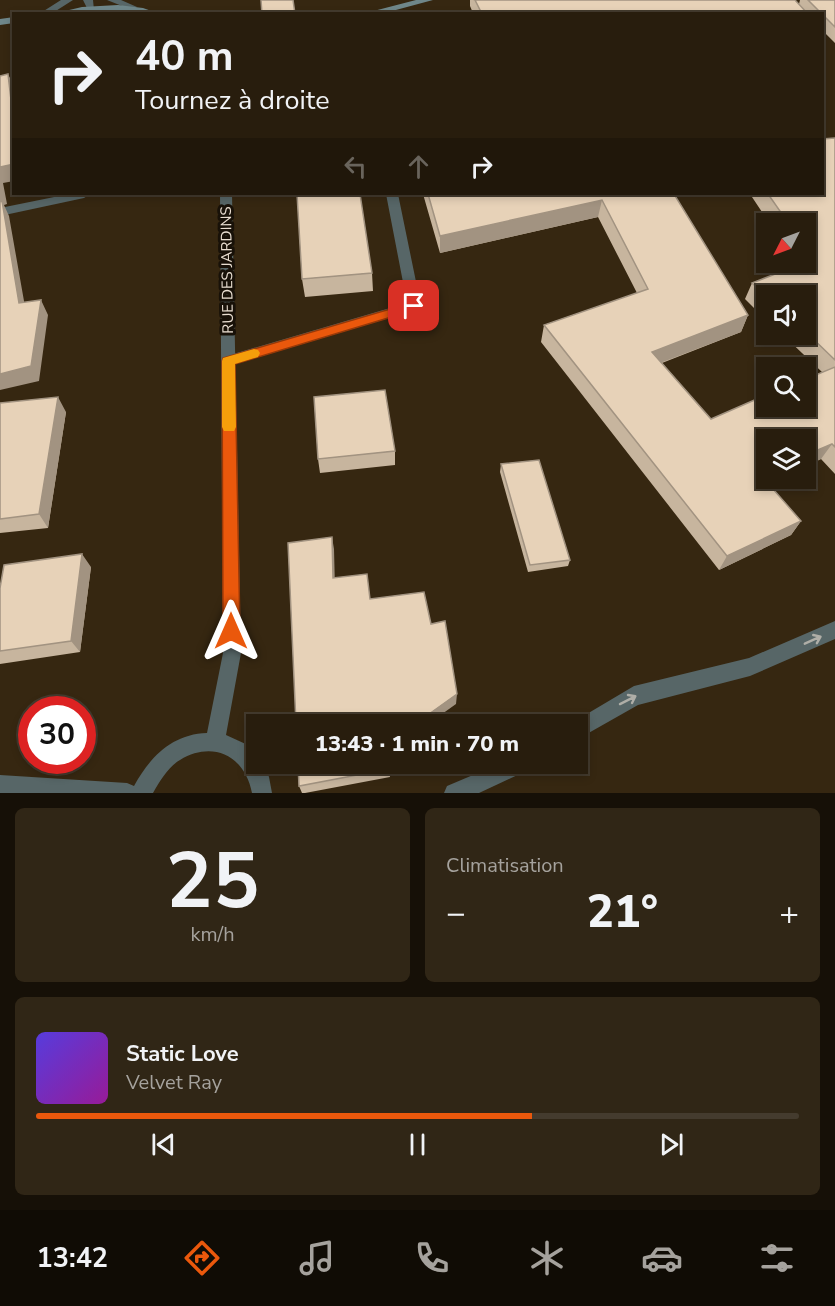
<!DOCTYPE html>
<html lang="fr">
<head>
<meta charset="utf-8">
<style>
	body { margin:0; font-family:"Nunito Sans",sans-serif; background:#302616; color:#f1f3f6; height:100vh; display:flex; flex-direction:column; font-size:22px; white-space:nowrap }
	* { box-sizing:border-box; margin:0 }
	p { font-size:20px; color:#a5a29d }
	.icon { flex:none; width:33px; height:33px; fill:none; stroke:currentColor; stroke-width:2; stroke-linecap:round; stroke-linejoin:round }
	.map { position:relative; height:793px; overflow:hidden }
	.details { display:flex; flex-direction:column; gap:15px; padding:15px; background:#161007; flex:1 }
	.details>* { flex:none }
	.guide { position:absolute; left:12px; top:12px; width:812px; height:183px; border-radius:0px; box-shadow:0 3px 9px #0003,0 0 0 2px #443b2e; background:#281d0d; color:#f1f3f6; overflow:hidden }
	.needle { width:39px; rotate:228deg }
	.fabs { position:absolute; left:756px; top:213px; display:grid; gap:12px }
	.fabs a { display:grid; place-items:center; width:60px; height:60px; border-radius:0px; background:#281d0d; box-shadow:0 3px 9px #0003,0 0 0 2px #443b2e; font-size:30px }
	.speed { position:absolute; left:18px; top:696px; display:flex; gap:12px; font-size:30px; font-weight:700; text-align:center }
	.speed>* { display:grid; place-content:center; width:78px; height:78px; border-radius:50%; background:#281d0d; box-shadow:0 3px 9px #0003,0 0 0 2px #443b2e; line-height:1 }
	.speed .limit { border:9px solid #d22; background:#fff; color:#111 }
	.pin { position:absolute; display:grid; place-items:center; width:51px; height:51px; color:#fff; margin:-26px; border-radius:12px; box-shadow:0 3px 9px #0006 }
	.me { position:absolute; width:66px; margin:-33px; rotate:0deg; stroke-linejoin:round; filter:drop-shadow(0 0 4px #0008) }
	.turn { display:flex; align-items:center; gap:21px; height:126px; padding:0 24px; font-size:27px }
	.turn .icon { width:78px; height:78px; stroke-width:2.5 }
	.turn b { display:block; font-size:42px; line-height:51px }
	.lanes { display:flex; align-items:center; height:57px; padding:0 24px; background:#0003; justify-content:center; gap:30px; direction:ltr }
	.lanes .off { opacity:.35 }
	.big { font-size:45px; font-weight:800; line-height:1.1 }
	.details .widget { flex:1; display:flex; flex-direction:column; justify-content:center; gap:9px; min-width:0; padding:0 21px; border-radius:9px; background:#302616 }
	.details .dial { align-items:center; gap:0 }
	.dial b { font-size:78px; line-height:1 }
	.song { display:flex; align-items:center; gap:18px }
	.cover { width:72px; height:72px; border-radius:9px; background:linear-gradient(135deg,hsl(250 70% 55%),hsl(300 70% 35%)) }
	.played { height:6px; border-radius:3px; background:linear-gradient(90deg,#ea580c 65%,#443b2e 65%) }
	.keys { display:flex; justify-content:space-around; direction:ltr }
	.heat { display:flex; justify-content:space-between; align-items:center; font-size:33px; direction:ltr }
	.details .tiles { flex:1; display:grid; gap:15px; grid-template-columns:1fr 1fr }
	.widget:last-child { grid-column:span 2 }
	.trip { position:absolute; left:246px; top:714px; width:342px; height:60px; border-radius:0px; background:#281d0d; box-shadow:0 3px 9px #0003,0 0 0 2px #443b2e; font-weight:800; line-height:60px; text-align:center }
	.menu { display:flex; height:96px; justify-content:space-around; align-items:center; background:#100c05; color:#a5a29d }
	.menu .icon { width:42px; height:42px }
	.menu .active { color:#ea580c }
	.menu b { font-size:27px; color:#f1f3f6 }
	.map>svg:first-child { display:block }
</style>
</head>
<body>
<div class="map">
<svg width="835" height="793" viewBox="0 0 835 793">
	<rect width="100%" height="100%" fill="#362711"/>
	<g fill="none" stroke-linecap="round" stroke-linejoin="round">
		<path fill="#576667" fill-rule="evenodd" d="M386,194h12l23,112 -2,3 -191,57 -5,-1 -2,-4 2,-4 184,-54z"/>
		<path fill="#576667" fill-rule="evenodd" d="M61,0h12l-22,14h-12z
			M83,0h10l1,10h-6z
			M107,0h14l16,7 -5,3z
			M69,194h21l-6,4 -84,18v-8z
			M220,194h12l9,459 -15,82 24,11 6,7v11h8l5,13 3,16h-20c-7,-37 -39,-53 -72,-33 -12,7 -20,21 -27,33h-153v-18l127,8 7,3c16,-29 38,-52 73,-53l16,-80z
			M835,621v18l-85,37 -112,29 -60,34v-15h-8l64,-38 115,-28z
			M499,764h30l-3,7 -47,22h-35l3,-7z"/>
		<path fill="#6f878a" fill-rule="evenodd" d="M416,0h17l-52,14h-19z
			M118,5l25,3 17,6 -42,-4 -66,4 30,-7z
			M14,17v6l-14,2v-6z"/>
	</g>
	<path fill="#c7b59e" d="M470,0l329,4 1,-4h35v43l-13,-13v-16h-354l5,-1 -3,-7z
		M835,138v336l-14,-15 -15,7v-26l-39,42 34,39 -10,14 -72,35 -178,-228 3,-17 93,-32 -39,-76 -158,36 -17,-59h251l74,121 -7,17 -79,31 49,56 111,-47 -40,-38h24v-38h-40v24l-21,-21 7,-16 47,-18 -2,-3h9v-38h-36l-20,-30h72z
		M372,273l1,18 -68,6 -3,-18z
		M0,403l66,9 -18,116 -48,5z
		M395,451v14l-75,8 -2,-14z
		M501,464l69,96 -2,6 -40,6 -28,-100z
		M91,567l-11,85 -80,12v-76z
		M388,764l2,13 -85,16h-3l-3,-7z"/>
	<path fill="#a29381" d="M8,74l6,12v40z
		M14,164v17l-11,2 4,21 -3,1 5,11 18,102 -8,-15 -19,-97v-39z
		M602,200l-4,17 -158,36v-17z
		M41,300l7,15 -9,66 -39,9v-16z
		M748,315l-7,17 -94,36 5,-16z
		M58,397l8,15 -18,116 -9,-14z
		M832,444l-11,15 -15,7v-11z
		M766,471v7h10l-25,11 9,-15z
		M801,521l-10,14 -72,35 8,-14z
		M332,537l2,12 1,40 -2,-11z
		M82,554l9,13 -11,85 -9,-11z
		M457,694l-1,10 -28,20h-13z"/>
	<path fill="#e7d2b8" stroke="#a29381" stroke-width="1.5" d="M261,0h32l2,14h-33z
		M475,0h320l13,14h-340l13,-2z
		M808,0h27v27z
		M8,74l6,52v38l-14,3v-91z
		M835,138v222l-29,-28v-36h-40l-14,-13 62,-24 -8,-12v-23h-17l-21,-30h54v-55z
		M297,194h63l12,79 -70,6z
		M428,194h246l74,121 -96,37 59,67 55,-24v11h40v-27l29,-12v80l-3,-3 -26,11v-15h-40v31l-6,3 41,47 -74,35 -183,-231 104,-36 -46,-89 -162,36z
		M2,201l17,102 22,-3 -10,66 -31,8v-172z
		M385,390l10,61 -77,8 -4,-62z
		M58,397l-19,117 -39,5v-116z
		M539,460l31,100 -40,5 -29,-101z
		M332,537l1,41 34,-4 3,25 54,-7 7,32 14,-3 12,73 -42,30h-119l-8,-181z
		M82,554l-11,87 -71,10v-63l4,-23z
		M298,764h90l1,5 -90,17z"/>
	<defs><path id="oneway-shaft" d="M-6 0H5M1.5-3L5.5 0L1.5 3" fill="none" stroke-width="1.6" stroke-linecap="round" stroke-linejoin="round" transform="scale(1.5)"/></defs>
	<g stroke="#afaea7">
		<use href="#oneway-shaft" transform="translate(813 640) rotate(-24)"/>
		<use href="#oneway-shaft" transform="translate(628 700) rotate(-27)"/>
	</g>
	<path fill="#ea580c" stroke="#983908" stroke-width="1.5" d="M414,302l4,1 2,3 -2,3 -183,55 5,267 -3,5 -6,3 -6,-3 -2,-5 -1,-270 1,-3z"/>
	<path fill="#f59e0b" d="M254,349l4,1 2,3 -2,4 -23,7 1,63 -2,4h-10l-2,-4v-66l1,-3z"/>
	<g text-anchor="middle" stroke-width="6" stroke-linejoin="round" paint-order="stroke">
		<g font-size="15" fill="#e9ded1" stroke="#181108">
			<text transform="translate(227 270) rotate(-91)" y="5">RUE DES JARDINS</text>
		</g>
	</g>
</svg>
<div class="fabs">
<a><svg class="needle" viewBox="-14 -14 28 28"><path d="M0-13l5 13h-10z" fill="#e53935"/><path d="M0 13l5-13h-10z" fill="#a5a29d"/></svg></a>
<a><svg class="icon" aria-label="sound" viewBox="0 0 24 24"><path d="M4 9h4l5-4v14l-5-4H4zM17 9q2 3 0 6"/></svg></a>
<a><svg class="icon" aria-label="search" viewBox="0 0 24 24"><circle cx="10" cy="10" r="6"/><path d="M15 15l6 6"/></svg></a>
<a><svg class="icon" aria-label="layers" viewBox="0 0 24 24"><path d="M12 4l9 5-9 5-9-5zM3 14l9 5 9-5"/></svg></a>
</div>
<div class="speed"><div class="limit">30</div></div>
<div class="pin" style="left:414px;top:306px;background:#d93025"><svg class="icon" aria-label="arrive" viewBox="0 0 24 24"><path d="M6 21V4h12l-3 4 3 4H6"/></svg></div>
<svg class="me" style="left:231px;top:631px" viewBox="-20 -20 40 40"><path d="M0-17L14 15 0 8-14 15z" fill="#ea580c" stroke="#fff" stroke-width="4"/></svg>
<div class="trip">13:43 · 1 min · 70 m</div>
<div class="guide">
<div class="turn"><svg class="icon" aria-label="right" viewBox="0 0 24 24"><path d="M7 20v-9h11M14 6l5 5-5 5"/></svg><div><b>40 m</b>Tournez à droite</div></div>
<div class="lanes"><svg class="icon off" aria-label="left" viewBox="0 0 24 24"><path d="M17 20v-9H6M10 6l-5 5 5 5"/></svg><svg class="icon off" aria-label="ahead" viewBox="0 0 24 24"><path d="M12 20V5M6 11l6-6 6 6"/></svg><svg class="icon" aria-label="right" viewBox="0 0 24 24"><path d="M7 20v-9h11M14 6l5 5-5 5"/></svg></div>
</div>
</div>
<section class="details">
<div class="tiles">
<div class="widget dial"><b>25</b><p>km/h</p></div>
<div class="widget"><p>Climatisation</p>
<div class="heat"><a>−</a><b class="big">21°</b><a>+</a></div>
</div>
<div class="widget">
<div class="song"><i class="cover"></i><div><b>Static Love</b><p>Velvet Ray</p></div></div>
<div class="played"></div>
<div class="keys"><svg class="icon" aria-label="previous" viewBox="0 0 24 24"><path d="M18 5L8 12l10 7zM5 5v14"/></svg><svg class="icon" aria-label="pause" viewBox="0 0 24 24"><path d="M8 5v14M16 5v14"/></svg><svg class="icon" aria-label="next" viewBox="0 0 24 24"><path d="M6 5l10 7-10 7zM19 5v14"/></svg></div>
</div>
</div>
</section>
<nav class="menu">
<b>13:42</b>
<svg class="icon active" aria-label="directions" viewBox="0 0 24 24"><path d="M12 3l9 9-9 9-9-9zM9 14v-3h6M13 9l2 2-2 2"/></svg>
<svg class="icon" aria-label="music" viewBox="0 0 24 24"><path d="M9 18V5l10-2v13"/><circle cx="6" cy="18" r="3"/><circle cx="16" cy="16" r="3"/></svg>
<svg class="icon" aria-label="phone" viewBox="0 0 24 24"><path d="M5 4h4l2 5-3 2q2 4 5 5l2-3 5 2v4C11 20 4 13 5 4z"/></svg>
<svg class="icon" aria-label="climate" viewBox="0 0 24 24"><path d="M12 3v18M4 7l16 10M4 17L20 7"/></svg>
<svg class="icon" aria-label="car" viewBox="0 0 24 24"><path d="M5 17H2v-5l4-1 3-4h7l3 4 3 1v5h-3M9 17h6M6 11h13"/><circle cx="7" cy="17" r="2"/><circle cx="17" cy="17" r="2"/></svg>
<svg class="icon" aria-label="filters" viewBox="0 0 24 24"><path d="M4 7h16M4 17h16"/><circle cx="9" cy="7" r="2"/><circle cx="15" cy="17" r="2"/></svg>
</nav>
</body>
</html>
